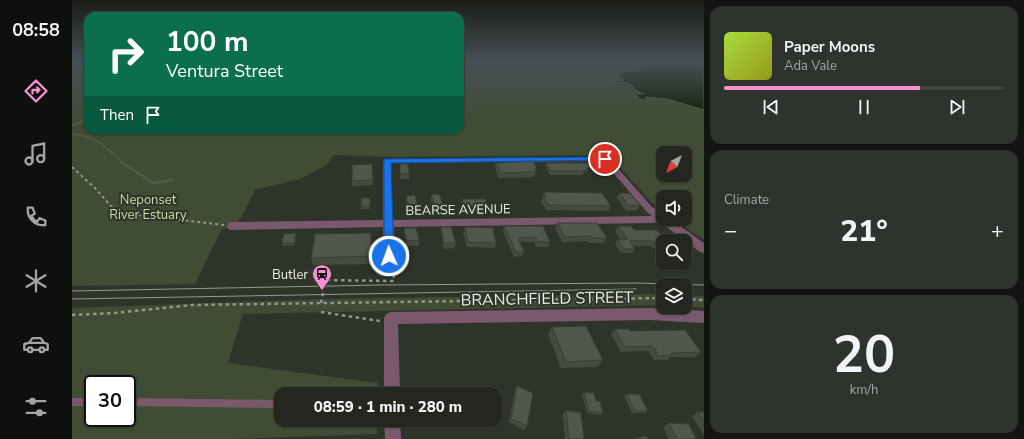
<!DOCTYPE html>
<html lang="en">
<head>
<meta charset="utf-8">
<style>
	body { margin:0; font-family:"Nunito Sans",sans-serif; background:#2f332d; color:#f1f3f6; height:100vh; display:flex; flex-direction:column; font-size:15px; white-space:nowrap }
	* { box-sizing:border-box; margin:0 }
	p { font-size:13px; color:#a3a5a5 }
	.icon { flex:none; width:22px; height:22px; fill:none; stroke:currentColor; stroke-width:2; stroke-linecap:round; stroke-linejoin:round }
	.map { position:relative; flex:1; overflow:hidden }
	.panel { display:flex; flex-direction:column; gap:6px; padding:6px; background:#131512; width:320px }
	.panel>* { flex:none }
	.hud { position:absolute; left:12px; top:12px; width:380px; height:122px; border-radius:12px; box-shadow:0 1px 3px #0004,0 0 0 1px #40443e; background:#0b6e4f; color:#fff; overflow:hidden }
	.needle { width:26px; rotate:221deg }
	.fabs { position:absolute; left:584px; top:146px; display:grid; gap:8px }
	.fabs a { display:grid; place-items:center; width:36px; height:36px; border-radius:8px; background:#232720; box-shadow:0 1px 3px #0004,0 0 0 1px #40443e; font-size:20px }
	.speed { position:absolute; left:12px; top:375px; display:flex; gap:8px; font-size:20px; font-weight:700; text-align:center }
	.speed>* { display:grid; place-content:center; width:52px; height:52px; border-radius:50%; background:#232720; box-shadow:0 1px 3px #0004,0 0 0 1px #40443e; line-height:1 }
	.speed .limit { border:2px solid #111; border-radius:6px; background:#fff; color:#111 }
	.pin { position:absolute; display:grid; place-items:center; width:34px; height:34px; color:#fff; margin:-17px; border:2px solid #fff; border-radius:50%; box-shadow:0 1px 4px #0007 }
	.me { position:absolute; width:44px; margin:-22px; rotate:358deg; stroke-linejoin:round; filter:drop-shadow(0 0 3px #0008) }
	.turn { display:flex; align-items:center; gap:14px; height:84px; padding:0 16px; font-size:18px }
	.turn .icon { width:52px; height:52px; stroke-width:2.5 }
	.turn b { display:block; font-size:28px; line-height:34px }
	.then { display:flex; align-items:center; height:38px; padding:0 16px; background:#0003; gap:8px; font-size:15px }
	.big { font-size:30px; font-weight:800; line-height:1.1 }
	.panel .widget { flex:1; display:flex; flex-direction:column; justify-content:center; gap:6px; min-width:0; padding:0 14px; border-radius:12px; background:#2f332d }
	.panel .dial { align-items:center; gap:0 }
	.dial b { font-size:52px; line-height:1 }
	.song { display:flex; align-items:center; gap:12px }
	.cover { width:48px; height:48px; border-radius:6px; background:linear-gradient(135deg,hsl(80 70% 55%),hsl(60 70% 35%)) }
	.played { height:4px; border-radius:2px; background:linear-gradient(90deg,#f790ce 70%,#40443e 70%) }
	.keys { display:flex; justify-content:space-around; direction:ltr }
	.heat { display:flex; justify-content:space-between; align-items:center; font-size:22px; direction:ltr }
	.trip { position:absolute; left:202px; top:387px; width:228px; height:40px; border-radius:12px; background:#232720; box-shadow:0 1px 3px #0004,0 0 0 1px #40443e; font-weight:800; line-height:40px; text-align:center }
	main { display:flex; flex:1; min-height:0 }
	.dock { display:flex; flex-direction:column; width:72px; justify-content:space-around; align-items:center; background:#0e100d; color:#a3a5a5 }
	.dock .icon { width:28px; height:28px }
	.dock .current { color:#f790ce }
	.dock b { font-size:18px; color:#f1f3f6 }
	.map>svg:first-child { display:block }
</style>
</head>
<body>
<main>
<nav class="dock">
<b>08:58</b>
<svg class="icon current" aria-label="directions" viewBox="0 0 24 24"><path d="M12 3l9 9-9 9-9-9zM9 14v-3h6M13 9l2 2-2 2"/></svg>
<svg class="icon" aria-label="music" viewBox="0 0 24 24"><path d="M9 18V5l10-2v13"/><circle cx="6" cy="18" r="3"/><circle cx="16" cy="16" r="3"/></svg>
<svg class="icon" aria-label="phone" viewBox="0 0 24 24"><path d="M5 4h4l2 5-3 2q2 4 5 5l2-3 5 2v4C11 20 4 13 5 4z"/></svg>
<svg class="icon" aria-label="climate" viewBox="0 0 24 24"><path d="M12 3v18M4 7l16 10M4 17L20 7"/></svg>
<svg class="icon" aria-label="car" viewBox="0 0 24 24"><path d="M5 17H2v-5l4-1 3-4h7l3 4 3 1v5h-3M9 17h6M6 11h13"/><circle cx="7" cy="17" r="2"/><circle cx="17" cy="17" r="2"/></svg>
<svg class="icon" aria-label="filters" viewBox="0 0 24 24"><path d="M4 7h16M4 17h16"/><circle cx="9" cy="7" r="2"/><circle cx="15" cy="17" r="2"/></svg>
</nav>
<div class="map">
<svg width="632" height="439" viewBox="0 0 632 439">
	<rect width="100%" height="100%" fill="#2f342a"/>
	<path fill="#414c34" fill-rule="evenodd" d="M0,62h16v68h372v-68h244v178l-31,-21h12v-22h-22v15l-10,-8 -42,-47 -6,-2 -213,2 -59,-2 -5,9 -28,15 -45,11 -14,28 -9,8 -11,4 -26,54 -123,2zM591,153h22v22h-22z
		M591,294v11l-420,9 -15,49 150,20v11h-97v26h97l-1,14 -146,5h-159v-131l248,-9zM21,384h34v34h-34z
		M613,295l19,1v12l-19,-2z"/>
	<path fill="#0e1c00" stroke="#4f5a45" d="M564,62h68v48l-37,-11 -21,-2 -1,3h-3l-8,-6h10l-5,-2 -10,-9 -20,-1 15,-2 -6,-5v-2l22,-3 2,-3z"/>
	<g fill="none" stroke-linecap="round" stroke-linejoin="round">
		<path stroke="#4f5a45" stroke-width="2" d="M0,125l16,-5
			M0,134c26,2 33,13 52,30"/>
		<path stroke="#4f5a45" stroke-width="3" d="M51,163l30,20 19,-3"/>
		<path stroke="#91958d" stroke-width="2" stroke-dasharray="3 3" stroke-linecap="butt" d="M0,167l23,21 16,18 11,7 102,12"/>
		<path stroke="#91958d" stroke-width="2.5" stroke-dasharray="3.5 3.5" stroke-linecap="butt" d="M248,280l74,1 -1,-17
			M252,288l1,-7
			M613,299l19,1
			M249,303l2,-10
			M249,312l59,9
			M0,315l42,-2 79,-8 470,-7"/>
		<path stroke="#7b596d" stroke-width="8" d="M0,402h21
			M55,402l154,2"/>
		<path fill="#7b596d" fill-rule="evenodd" d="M533,157h3l44,50 11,7v5h7l34,24v10l-4,-1 -40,-30 -11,1 -255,4 1,29 -2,3 -4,1 -4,-1 -2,-3v-29l-151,3 -4,-1 -1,-3 1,-3 4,-1 151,-2v-59l4,-2zM531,161l43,50 6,5 -259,4 -2,-57z
			M578,308l54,3v12l-54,-3 -252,4 2,70h-16v-76l2,-4 5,-2z
			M312,420h16l1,19h-16z"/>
		<path stroke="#949890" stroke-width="1" d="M0,291l308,-6 257,-2 67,2
			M0,299l564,-10"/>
	</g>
	<path fill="#464b41" d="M424,163l41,6 -3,8 -35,1 -4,-11z
		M474,163h49l-1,3 -12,9h-32l-5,-9z
		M300,164l1,21 -21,1v-5z
		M328,164l9,10v5h-9z
		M472,192l67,14 -3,5 -62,-1 -5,-8z
		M547,193l21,12 -3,5 -11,1 -9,-13z
		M359,195l13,12v5l-9,1 -4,-13z
		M334,196l12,11v5l-9,1 -3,-12z
		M289,198h9v11h-9z
		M390,199l24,7 -1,4h-22l-2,-7z
		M485,223l50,15 -4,5h-14l-1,-2 -26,1 -7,-14z
		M432,226l46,16 -2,5h-12l-2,-5h-14l4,10 -2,4 -8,1 -11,-26z
		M546,226l16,4 29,11v7h-10l-2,-2h-18l2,3 -3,4h-11l-6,-9 2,-4h4l-6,-9z
		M369,227l15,16 -1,5 -11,1 -3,-17z
		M393,227l31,16 -1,5 -28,-1 -4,-14z
		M332,228l15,12v6h-12l-3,-13z
		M224,233v3l-1,9 -13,1v-3z
		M299,241v23l-58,1 -2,-7z
		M480,327l51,33 -6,7 -36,1 -13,-34z
		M543,329l16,2 70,21 -6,5h-25l-3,3h-13l-6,-9 -27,1 -10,-18z
		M445,386l10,40 -3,4 -15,-8 6,-32z
		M512,392l19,21 -2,2 -14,-2 -5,-19z
		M555,394l21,17 -3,2h-13l-8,-17z
		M494,410l18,29h-19l-2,-25z
		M626,412h6v22h-1l-11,-18z
		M355,420h15v3l-14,-1z
		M597,423l27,16h-27l-6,-12z"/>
	<path fill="#393d35" d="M523,163l-1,3 -12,9 2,-4z
		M224,233v3l-1,9 -1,-2z"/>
	<path fill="#51574c" stroke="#393d35" d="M461,161l4,8h-3l1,3 -34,1 -5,-10z
		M474,163h49l-11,8h-33z
		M300,164l1,16 -21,1v-16z
		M328,164h8l1,10h-9z
		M472,192l58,1 9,13 -63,-1 -5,-8h3z
		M547,193h11l10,12 -11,1z
		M367,194l5,13 -8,1 -5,-13z
		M343,195l3,12 -9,1 -3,-12z
		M289,198h9v8l-9,1z
		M390,199h24v7h-22z
		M485,223h40l10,15h-15l-1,-2 -26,1z
		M432,226h39l7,16h-12l-3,-5 -17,1 6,14h-8z
		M546,226h13l3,4h23l9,11h-3v3h-6l-3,-3h-24l5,8h-11l-7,-9 11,-1z
		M369,227h10l5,16h-12z
		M393,227l28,1 3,15 -28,-1z
		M332,228h12l3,12 -12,1z
		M224,233l-2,10h-12l2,-9z
		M299,233v23l-60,2 4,-24z
		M514,326l17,34 -37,2 -14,-35z
		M543,329h14l2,2 54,-1 16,22 -30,1 1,2 -13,1 -6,-10 -28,1z
		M445,386l16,7 -6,33 -16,-7z
		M396,388h8l1,5h8v1h-25v-2h8z
		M512,392l10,1 2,8h4l3,12 -14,-2z
		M555,394h12l9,17h-13z
		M494,410l15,3 3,26h-15z
		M626,412h6v10z
		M356,420h14v1z
		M597,423l20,1 7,15h-19z
		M574,436l2,3h-15z"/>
	<linearGradient id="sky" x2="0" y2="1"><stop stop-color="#1a1d17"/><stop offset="0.5" stop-color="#475055"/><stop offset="1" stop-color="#475055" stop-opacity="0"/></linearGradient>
	<rect width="632" height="123" fill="url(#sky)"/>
	<path fill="#1a73e8" stroke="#114b97" d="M533,157l4,2 -1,1 -217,3 3,93 -1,2h-7l-2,-2v-97z"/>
	<defs>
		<symbol id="station-pin" viewBox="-11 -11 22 30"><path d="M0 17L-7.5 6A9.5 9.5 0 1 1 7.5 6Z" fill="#f790ce" stroke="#2f342a"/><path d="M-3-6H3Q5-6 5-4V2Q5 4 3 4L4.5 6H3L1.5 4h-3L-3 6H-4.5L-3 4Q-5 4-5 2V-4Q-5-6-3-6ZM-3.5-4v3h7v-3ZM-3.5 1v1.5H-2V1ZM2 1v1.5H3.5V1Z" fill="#111"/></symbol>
	</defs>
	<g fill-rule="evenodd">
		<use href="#station-pin" x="239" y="263" width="22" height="30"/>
	</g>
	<g text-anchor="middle" stroke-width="4" stroke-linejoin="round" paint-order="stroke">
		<g font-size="13" fill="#c1dfa3" stroke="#2f342a">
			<text x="76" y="204">Neponset<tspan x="76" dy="15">River Estuary</tspan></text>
		</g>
		<g font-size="13" fill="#e8ebe5" stroke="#2f342a">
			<text transform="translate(386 209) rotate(-1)" y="5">BEARSE AVENUE</text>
		</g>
		<g font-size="13" fill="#e8ebe5" stroke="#2f342a" text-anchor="end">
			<text x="236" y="279">Butler</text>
		</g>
		<g font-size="16" fill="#e8ebe5" stroke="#2f342a">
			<text transform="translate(475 298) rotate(-1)" y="6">BRANCHFIELD STREET</text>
		</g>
	</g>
</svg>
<div class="fabs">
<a><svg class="needle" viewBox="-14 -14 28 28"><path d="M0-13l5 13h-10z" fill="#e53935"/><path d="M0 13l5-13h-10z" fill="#a3a5a5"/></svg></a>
<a><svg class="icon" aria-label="sound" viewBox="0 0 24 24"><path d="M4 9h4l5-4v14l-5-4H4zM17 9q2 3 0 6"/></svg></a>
<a><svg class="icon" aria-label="search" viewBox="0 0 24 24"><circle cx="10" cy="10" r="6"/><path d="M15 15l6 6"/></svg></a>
<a><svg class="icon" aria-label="layers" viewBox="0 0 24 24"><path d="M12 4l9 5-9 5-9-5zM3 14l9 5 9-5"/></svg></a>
</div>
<div class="speed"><div class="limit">30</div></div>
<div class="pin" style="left:533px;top:159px;background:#d93025"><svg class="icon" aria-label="arrive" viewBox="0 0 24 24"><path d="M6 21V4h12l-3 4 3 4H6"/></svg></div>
<svg class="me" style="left:317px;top:256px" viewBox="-20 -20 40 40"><circle r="17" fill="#1a73e8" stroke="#fff" stroke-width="3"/><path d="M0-11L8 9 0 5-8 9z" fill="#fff"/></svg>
<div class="trip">08:59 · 1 min · 280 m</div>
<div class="hud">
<div class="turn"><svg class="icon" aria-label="right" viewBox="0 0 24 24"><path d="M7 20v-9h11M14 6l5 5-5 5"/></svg><div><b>100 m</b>Ventura Street</div></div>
<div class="then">Then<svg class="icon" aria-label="arrive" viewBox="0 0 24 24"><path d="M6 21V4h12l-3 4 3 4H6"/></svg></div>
</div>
</div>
<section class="panel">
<div class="widget">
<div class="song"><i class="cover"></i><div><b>Paper Moons</b><p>Ada Vale</p></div></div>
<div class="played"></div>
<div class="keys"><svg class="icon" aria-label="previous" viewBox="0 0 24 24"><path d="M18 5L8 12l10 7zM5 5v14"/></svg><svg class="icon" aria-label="pause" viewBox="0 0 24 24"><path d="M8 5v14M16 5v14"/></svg><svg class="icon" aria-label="next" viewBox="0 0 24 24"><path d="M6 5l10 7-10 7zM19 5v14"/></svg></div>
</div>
<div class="widget"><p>Climate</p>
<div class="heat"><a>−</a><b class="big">21°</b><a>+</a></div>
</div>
<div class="widget dial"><b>20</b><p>km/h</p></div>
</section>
</main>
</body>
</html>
